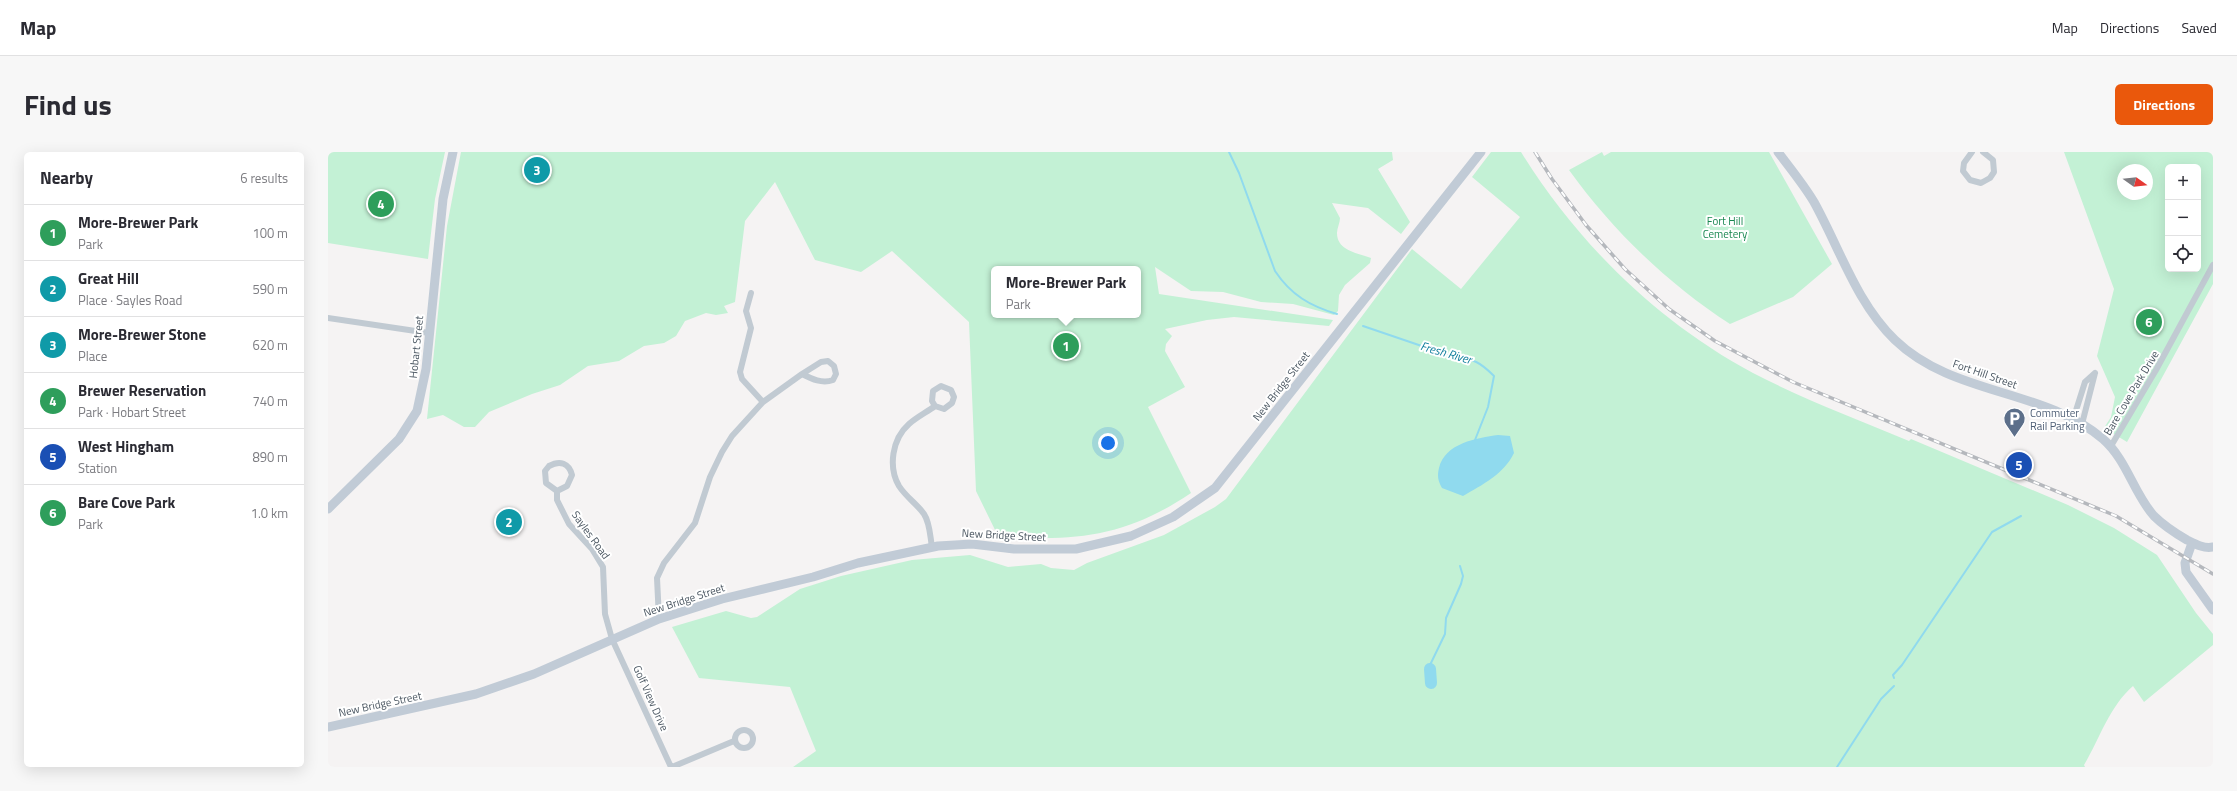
<!DOCTYPE html>
<html lang="en">
<head>
<meta charset="utf-8">
<style>
  :root { --surface:#fff; --page:#f7f7f7; --text:#2b2b33; --muted:#7c7c81; --line:#e1e1e2; --accent:#ea580c }
  body { margin:0; font-family:"Titillium Web",sans-serif; background:var(--page); color:var(--text) }
  .controls { position:absolute; right:12px; top:12px; display:grid; overflow:hidden; border-radius:6px; box-shadow:0 4px 16px #0002 }
  .controls button { width:36px; height:36px; display:grid; place-items:center; padding:0; border:0; border-bottom:1px solid var(--line); background:var(--surface); color:var(--text); font:20px sans-serif }
  .compass { position:absolute; left:1789px; top:12px; width:36px; height:36px; border-radius:50%; background:var(--surface); box-shadow:0 4px 16px #0002; rotate:105deg }
  .you { position:absolute; left:780px; top:291px; width:14px; height:14px; margin:-10px; border:3px solid #fff; border-radius:50%; background:#1a73e8; box-shadow:0 0 0 6px #1a73e833 }
  .badge { display:grid; place-items:center; width:26px; height:26px; border-radius:50%; background:var(--accent); color:#fff; font-size:13px; font-weight:700 }
  .pin { position:absolute; translate:-50% -50%; border:2px solid #fff; box-shadow:0 1px 4px #0006 }
  .popup { position:absolute; left:663px; top:114px; width:150px; height:52px; box-sizing:border-box; display:grid; place-content:center; border-radius:6px; background:var(--surface); filter:drop-shadow(0 1px 3px #0005); font-size:13px; white-space:nowrap; color:var(--muted) }
  .popup b { font-size:15px; color:var(--text) }
  .popup::after { content:''; position:absolute; left:50%; top:100%; margin-left:-8px; border:8px solid transparent; border-top-color:var(--surface) }
  .list { margin:0; padding:0; list-style:none }
  h2 { display:flex; justify-content:space-between; align-items:center; height:52px; margin:0; padding:0 16px; font-size:17px }
  h2 small { font-size:13px; font-weight:400; color:var(--muted) }
  .list li { display:grid; grid-template-columns:26px 1fr auto; gap:12px; align-items:center; box-sizing:border-box; height:56px; padding:0 16px; border-top:1px solid var(--line) }
  .list b { display:block; font-size:15px; white-space:nowrap }
  .list p { margin:0; font-size:13px; white-space:nowrap; color:var(--muted) }
  .list em { font-size:13px; font-style:normal; color:var(--muted) }
  .icon { flex:none; width:22px; height:22px; fill:none; stroke:currentColor; stroke-width:2; stroke-linecap:round; stroke-linejoin:round }
  .map { position:relative; flex:none; width:1885px; height:615px; overflow:hidden; border-radius:6px }
  header { display:flex; align-items:center; gap:24px; box-sizing:border-box; height:56px; padding:0 20px; background:var(--surface); border-bottom:1px solid var(--line) }
  header strong { font-size:19px }
  nav { display:flex; gap:22px; margin-inline-start:auto; font-size:14px }
  .intro { display:flex; align-items:center; justify-content:space-between; box-sizing:border-box; height:96px; padding:0 24px }
  h1 { margin:0; font-size:28px }
  .button { padding:10px 18px; border-radius:6px; background:var(--accent); color:#fff; font-size:14px; font-weight:700 }
  main { display:flex; gap:24px; padding:0 24px }
  aside { flex:1; background:var(--surface); border-radius:6px; box-shadow:0 4px 16px #0002 }
  .map>svg:first-child { display:block }
  .green { fill:#c3f1d5; fill-rule:evenodd }
  .water { fill:#90daee }
  .lines { fill:none; stroke-linecap:round; stroke-linejoin:round }
  .stream { stroke:#90daee; stroke-width:2 }
  .river { stroke:#90daee; stroke-width:12 }
  .street { stroke:#c1cad2; stroke-width:6 }
  .secondary { stroke:#c1cbd6; stroke-width:9 }
  .rail-casing { stroke:#b5b8bd; stroke-width:3.5 }
  .rail { stroke:#fff; stroke-width:2; stroke-dasharray:6; stroke-linecap:butt }
  .labels { text-anchor:middle; stroke-width:4; stroke-linejoin:round; paint-order:stroke }
  .park-label { font-size:11px; fill:#17864f; stroke:#fff }
  .street-label { font-size:11px; fill:#4a5661; stroke:#fff }
  .service-label { font-size:11px; fill:#4e5e75; stroke:#fff; text-anchor:start }
  .water-label { font-size:12px; font-style:italic; fill:#0c7c9b; stroke:#fff }
</style>
</head>
<body>
<header>
<strong>Map</strong>
<nav><a>Map</a><a>Directions</a><a>Saved</a></nav>
</header>
<div class="intro"><h1>Find us</h1><a class="button">Directions</a></div>
<main>
<aside>
<h2>Nearby<small>6 results</small></h2>
<ul class="list">
<li><span class="badge" style="background:#2e9e5b">1</span><div><b>More-Brewer Park</b><p>Park</p></div><em>100 m</em></li>
<li><span class="badge" style="background:#0f9aa8">2</span><div><b>Great Hill</b><p>Place · Sayles Road</p></div><em>590 m</em></li>
<li><span class="badge" style="background:#0f9aa8">3</span><div><b>More-Brewer Stone</b><p>Place</p></div><em>620 m</em></li>
<li><span class="badge" style="background:#2e9e5b">4</span><div><b>Brewer Reservation</b><p>Park · Hobart Street</p></div><em>740 m</em></li>
<li><span class="badge" style="background:#1a4fb4">5</span><div><b>West Hingham</b><p>Station</p></div><em>890 m</em></li>
<li><span class="badge" style="background:#2e9e5b">6</span><div><b>Bare Cove Park</b><p>Park</p></div><em>1.0 km</em></li>
</ul>
</aside>
<div class="map">
<svg width="1885" height="615" viewBox="0 0 1885 615">
  <rect width="100%" height="100%" fill="#f5f3f3"/>
  <!-- green -->
  <path class="green" d="M0 0H117L107 47 100 107 0 91Z
    M133 0H1064L1065 8 1050 17 1082 70 1073 82 1040 56 1004 51 1012 66C1012 71 1009 76 1009 81 1009 99 1030 101 1043 106L1042 111 1017 133 1011 143 1010 159 1006 163 965 152 933 150 895 140 863 139 827 115 831 142 1005 168 1001 174 906 165 879 168 837 177 844 184 838 192 837 199 857 235 820 255 863 341C798 385 746 390 670 384L648 339 641 170 564 99 533 120 487 108 447 30 417 69 407 150 396 154 400 161 388 163 378 161 357 169 348 184 336 191 316 194 291 209 260 214 232 233 204 242 161 260 147 275H136L115 263 99 267 119 74ZM666 117H810V163H666Z
    M1163 0H1193C1250 92 1330 170 1425 221 1475 247 1529 267 1581 289L1583 287 1740 353 1786 376 1829 403 1868 461 1885 482V493L1816 550 1805 534C1781 555 1772 586 1756 613L1757 615H465L488 599 462 535 371 526 344 475 398 459 423 466 429 465 472 437 513 424 584 408 642 403 680 415 713 412 723 416 746 418 759 411 836 383 887 355 898 347 1084 97 1133 137 1192 65 1144 25Z
    M1274 0 1276 4 1283 0H1441L1504 112 1465 145 1402 172C1339 131 1285 79 1241 18Z
    M1736 0H1885V132L1799 290 1776 276 1783 265 1787 245 1769 204 1786 137ZM1840 15H1870V117H1840ZM1795 18H1819V42H1795Z"/>
  <!-- water -->
  <path class="water" d="M1170 283 1182 284 1186 301C1176 322 1154 333 1135 344L1114 336C1110 329 1109 324 1111 316 1117 291 1149 286 1170 283Z"/>
  <g class="lines">
    <!-- stream -->
    <path class="stream" d="M901 0 911 21 947 119C963 143 982 154 1009 162
      M1035 174 1126 205C1146 207 1152 210 1166 224L1160 255 1147 288
      M1102 513 1117 482 1118 466 1133 432 1135 424 1132 414
      M1566 526 1565 523 1574 513 1664 380 1693 364
      M1509 615 1553 547 1566 534"/>
    <!-- river -->
    <path class="river" d="M1102 517 1103 531"/>
    <!-- street -->
    <path class="street" d="M1644 0 1636 11 1635 19 1642 28 1653 31 1662 26 1666 20 1665 8 1655 0
      M423 141 418 159 423 176 412 220 414 227 435 250
      M0 166 101 181
      M1745 268 1757 230 1767 221
      M1754 272 1767 221
      M1783 294 1828 218 1885 113
      M229 339 239 334 244 323C241 311 232 308 221 314L217 319 218 331 229 339V348L241 372 264 397 275 415 277 462 284 487 343 615
      M604 395C602 384 602 371 596 362 589 352 578 345 571 334 560 315 564 287 581 272 589 265 599 260 607 254L616 257 624 251 626 245 623 238 613 234 605 239 604 249 607 254
      M331 467 329 426 336 411 367 371 382 325 394 300 404 284 435 250 474 222C484 227 494 232 505 228L508 222 506 214 500 209 493 210 474 222
      M407 587a9 9 0 1 1 18 0a9 9 0 1 1-18 0Z
      M344 615 406 589"/>
    <!-- secondary -->
    <path class="secondary" d="M1450 0C1462 16 1476 33 1486 50 1512 97 1528 150 1567 188 1625 244 1715 236 1775 287 1799 308 1806 342 1826 364 1836 374 1847 381 1859 388 1867 392 1876 397 1885 395
      M0 357 71 287 89 259 98 217 115 47 125 0
      M1864 391 1857 411 1858 420 1885 458
      M0 575 148 542 206 522 331 467 394 447 485 425 530 411 610 394 644 392 686 397H748L803 384 845 365 887 336 1153 0"/>
    <defs>
      <path id="rail" d="M1207 0 1224 27 1258 73 1297 117 1341 157 1387 189 1465 230 1788 364 1885 422"/>
    </defs>
    <!-- rail casing -->
    <use href="#rail" class="rail-casing"/>
    <!-- rail -->
    <use href="#rail" class="rail"/>
  </g>
  <!-- icons -->
  <defs>
    <symbol id="parking-pin" viewBox="-11 -11 22 30"><path d="M0 17L-7.5 6A9.5 9.5 0 1 1 7.5 6Z" fill="#5c6f8a" stroke="#fff"/><path d="M-3.5-5.5H1a3.5 3.5 0 0 1 0 7H-1V5.5H-3.5ZM-1-3.4V-.6H.8a1.4 1.4 0 0 0 0-2.8Z" fill="#fff"/></symbol>
  </defs>
  <g fill-rule="evenodd">
    <use href="#parking-pin" x="1674" y="254" width="25" height="34"/>
  </g>
  <g class="labels">
    <!-- park labels -->
    <g class="park-label">
      <text x="1397" y="73">Fort Hill<tspan x="1397" dy="13">Cemetery</tspan></text>
    </g>
    <!-- street labels -->
    <g class="street-label">
      <text transform="translate(88 195) rotate(-84)" y="4">Hobart Street</text>
      <text transform="translate(1657 222) rotate(19)" y="4">Fort Hill Street</text>
      <text transform="translate(953 234) rotate(-52)" y="4">New Bridge Street</text>
      <text transform="translate(1803 241) rotate(-59)" y="4">Bare Cove Park Drive</text>
      <text transform="translate(263 383) rotate(54)" y="4">Sayles Road</text>
      <text transform="translate(676 383) rotate(3)" y="4">New Bridge Street</text>
      <text transform="translate(356 448) rotate(-18)" y="4">New Bridge Street</text>
      <text transform="translate(323 546) rotate(66)" y="4">Golf View Drive</text>
      <text transform="translate(52 552) rotate(-12)" y="4">New Bridge Street</text>
    </g>
    <!-- service labels -->
    <g class="service-label">
      <text x="1702" y="265">Commuter<tspan x="1702" dy="13">Rail Parking</tspan></text>
    </g>
    <!-- water labels -->
    <g class="water-label">
      <text transform="translate(1118 201) rotate(16)" y="4">Fresh River</text>
    </g>
  </g>
</svg>
<div class="controls">
<button>+</button>
<button>−</button>
<button><svg class="icon" aria-label="locate" viewBox="0 0 24 24"><circle cx="12" cy="12" r="6"/><path d="M12 2v4M12 18v4M2 12h4M18 12h4"/></svg></button>
</div>
<svg class="compass" viewBox="-18 -18 36 36"><path d="M0-13l5 13h-10z" fill="#e53935"/><path d="M0 13l5-13h-10z" fill="#7c7c81"/></svg>
<div class="you"></div>
<div class="pin badge" style="left:738px;top:194px;background:#2e9e5b">1</div>
<div class="popup"><b>More-Brewer Park</b>Park</div>
<div class="pin badge" style="left:181px;top:370px;background:#0f9aa8">2</div>
<div class="pin badge" style="left:209px;top:18px;background:#0f9aa8">3</div>
<div class="pin badge" style="left:53px;top:52px;background:#2e9e5b">4</div>
<div class="pin badge" style="left:1691px;top:313px;background:#1a4fb4">5</div>
<div class="pin badge" style="left:1821px;top:170px;background:#2e9e5b">6</div>
</div>
</main>
</body>
</html>
